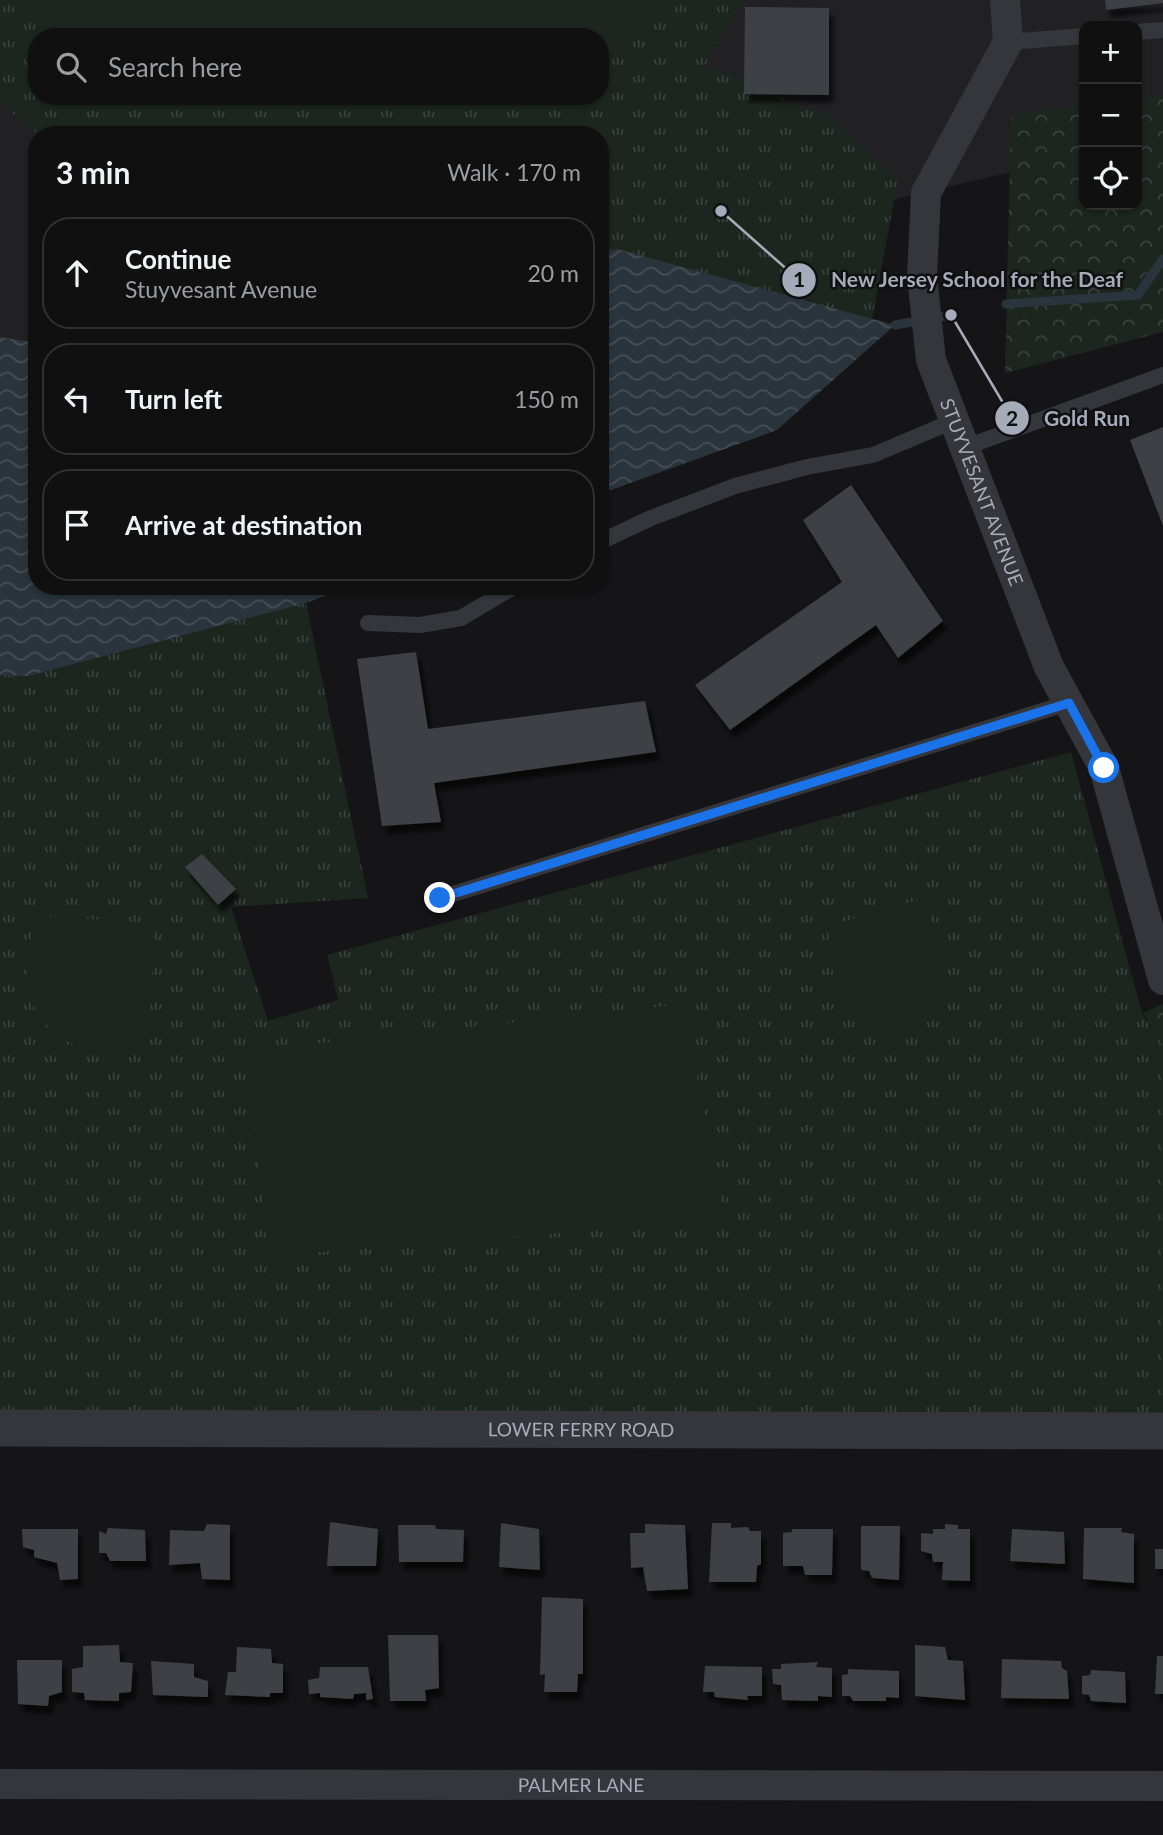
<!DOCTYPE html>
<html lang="en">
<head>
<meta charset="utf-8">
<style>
  :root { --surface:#101011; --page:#1e1e1f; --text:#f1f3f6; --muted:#9c9d9f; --line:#303031 }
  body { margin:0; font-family:Lato,sans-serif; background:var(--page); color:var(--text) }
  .controls { position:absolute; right:21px; top:21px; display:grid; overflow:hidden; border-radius:14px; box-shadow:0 2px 5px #0004 }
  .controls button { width:63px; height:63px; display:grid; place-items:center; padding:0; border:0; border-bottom:2px solid var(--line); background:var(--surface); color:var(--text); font:35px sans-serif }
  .stop { position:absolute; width:21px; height:21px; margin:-16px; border:5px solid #1a73e8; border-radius:50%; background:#fff }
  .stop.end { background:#1a73e8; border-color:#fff; box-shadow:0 2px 7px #0008 }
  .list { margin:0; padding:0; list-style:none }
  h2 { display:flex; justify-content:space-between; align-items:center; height:91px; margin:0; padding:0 28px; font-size:30px }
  h2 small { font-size:23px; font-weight:400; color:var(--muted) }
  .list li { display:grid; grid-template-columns:46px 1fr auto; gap:21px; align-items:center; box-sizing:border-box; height:112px; margin:0 14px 14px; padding:0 14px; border:2px solid var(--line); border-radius:28px }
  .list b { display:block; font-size:26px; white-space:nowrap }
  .list p { margin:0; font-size:23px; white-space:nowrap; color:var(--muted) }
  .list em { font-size:23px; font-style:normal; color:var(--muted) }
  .icon { flex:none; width:38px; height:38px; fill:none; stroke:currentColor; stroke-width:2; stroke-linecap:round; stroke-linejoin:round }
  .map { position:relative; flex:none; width:1163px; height:1835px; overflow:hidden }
  .search { position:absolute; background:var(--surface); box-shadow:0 2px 5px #0004; left:28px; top:28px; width:581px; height:77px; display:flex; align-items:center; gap:18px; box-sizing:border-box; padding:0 24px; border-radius:28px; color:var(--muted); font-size:26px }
  .panel { position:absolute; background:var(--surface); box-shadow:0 2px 5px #0004; left:28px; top:126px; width:581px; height:469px; border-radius:28px }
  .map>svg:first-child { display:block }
  .built { fill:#212124; fill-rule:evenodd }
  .grass { fill:url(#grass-tufts); fill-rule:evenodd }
  .forest { fill:url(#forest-crowns) }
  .pitch { fill:#1c251e }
  .water { fill:url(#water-waves) }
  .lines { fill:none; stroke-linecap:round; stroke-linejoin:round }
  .stream { stroke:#2a343c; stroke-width:9 }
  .building { fill:#3e4044; filter:url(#shadow) }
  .service { stroke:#35363c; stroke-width:16 }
  .minor { stroke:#35363c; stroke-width:30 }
  .tertiary { stroke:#35363c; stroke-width:37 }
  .route { stroke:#1a73e8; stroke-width:9 }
  .labels { text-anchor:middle; stroke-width:5; stroke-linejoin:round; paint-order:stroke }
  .street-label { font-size:19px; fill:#a5abb8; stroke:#101012 }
  .leader { fill:none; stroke:#a5abb8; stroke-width:2.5 }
  .callout-dot { fill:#a5abb8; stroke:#101012; stroke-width:2.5 }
  .mark-label { font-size:21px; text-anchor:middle; font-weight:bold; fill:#111 }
  .callout-label { font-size:21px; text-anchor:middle; font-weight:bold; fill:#a5abb8; stroke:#101012; stroke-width:5; stroke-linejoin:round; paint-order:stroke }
</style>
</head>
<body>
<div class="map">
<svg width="1163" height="1835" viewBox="0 0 1163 1835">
  <defs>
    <pattern id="grass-tufts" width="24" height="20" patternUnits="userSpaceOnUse" patternTransform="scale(1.75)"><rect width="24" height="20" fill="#1c251e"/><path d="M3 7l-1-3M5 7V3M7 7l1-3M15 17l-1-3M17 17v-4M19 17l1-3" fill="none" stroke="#3a423d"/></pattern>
    <pattern id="forest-crowns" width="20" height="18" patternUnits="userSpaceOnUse" patternTransform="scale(1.75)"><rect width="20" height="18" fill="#1c251e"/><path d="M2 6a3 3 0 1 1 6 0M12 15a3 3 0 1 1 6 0" fill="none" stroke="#3a423d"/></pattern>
    <pattern id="water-waves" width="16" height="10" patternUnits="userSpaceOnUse" patternTransform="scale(1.75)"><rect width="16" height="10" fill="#2a343c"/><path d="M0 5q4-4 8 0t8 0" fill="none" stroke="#464f56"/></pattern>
    <filter id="shadow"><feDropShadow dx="4.5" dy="8" stdDeviation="2" flood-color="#0009"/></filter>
  </defs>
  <rect width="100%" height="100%" fill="#151517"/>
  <!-- built -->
  <path class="built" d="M0 0H1163V136L1137 143V26H1084V155L600 268V135H37V399L0 408ZM37 37H600V96H37Z"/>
  <!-- grass -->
  <path class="grass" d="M0 0H743L705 65 830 117 898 179 872 320 600 270V135H38L0 103ZM37 37H600V96H37Z
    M306 603 368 898 231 907 268 1021 338 1000 327 955 1071 752 1142 1013 1163 1046V1426L0 1410V675L28 676Z"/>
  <!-- forest -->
  <path class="forest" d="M1163 95V332L1005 373 1011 114 1084 105V205H1137V98Z
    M1163 1004V1046L1143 1013Z"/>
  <!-- pitch -->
  <path class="pitch" d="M37 0H679C659 23 631 41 600 45V37H65Z
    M925 898 954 995C943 1007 932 1022 917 1027 881 1039 844 1008 834 974 829 959 829 941 828 926Z
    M43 916 154 923 149 1035 121 1051 89 1052 58 1037 38 1016 28 991 26 968 29 941Z
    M683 1004 725 1220 268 1256 248 1051Z"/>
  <!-- water -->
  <path class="water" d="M617 249 895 325 777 430 600 494V253Z
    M0 337 37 343V586H350L306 603 28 676 0 675Z"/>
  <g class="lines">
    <!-- stream -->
    <path class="stream" d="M1006 304 1138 295 1163 259
      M895 325 951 315"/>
  </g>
  <!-- building -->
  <path class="building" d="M1105 0H1163V3L1106 10Z
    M745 7 829 8V95L744 94Z
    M1163 427V526L1130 440Z
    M851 485 943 621 898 658 876 625 730 730 695 685 842 582 803 520Z
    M416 652 428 729 645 701 656 752 434 783 441 822 382 826 357 659Z
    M202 854 236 889 218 905 185 867Z
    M330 1522 378 1529 376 1566H327Z
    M501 1523 539 1529 540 1570 499 1567Z
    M712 1523H731V1528L748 1527 750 1531H761V1564L757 1566 756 1582H709Z
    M207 1524 230 1525V1580L202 1579 200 1563 169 1565 170 1530 204 1531Z
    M645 1524 685 1525 688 1589 647 1591 643 1567 631 1568 630 1533H645Z
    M945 1524 958 1525V1529H970V1581L942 1580 943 1562H933L932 1554 921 1551V1533L933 1534V1529H945Z
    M398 1525H435L436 1529 464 1530 463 1562H399Z
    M861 1526H900L899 1580 872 1578 869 1571 861 1570Z
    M108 1528 145 1530 146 1561H110L106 1553H99V1531L106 1534Z
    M1084 1528H1122L1121 1532 1134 1534V1583L1083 1579Z
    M22 1529H78V1579L60 1580 57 1563 34 1557V1550L23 1547Z
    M792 1529H833L832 1575H805L803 1566H783V1533L792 1532Z
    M1012 1529 1064 1532 1065 1564 1010 1561Z
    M1155 1549H1163V1569H1155Z
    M542 1597 583 1599V1674H578L577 1692H544L545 1674 540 1675Z
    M388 1635H438L439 1688 425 1690 426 1701H390Z
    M119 1645 120 1662 133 1663 131 1692 119 1693V1701L85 1700 84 1693 72 1692V1669L83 1667V1646Z
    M915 1645 945 1647 948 1660 963 1661 965 1700 915 1696Z
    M237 1647 271 1649 272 1663 283 1664V1693H270V1697L225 1695 228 1672H236Z
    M1157 1656H1163V1694H1155Z
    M1002 1659 1061 1661 1062 1668 1067 1671 1069 1699 1001 1698Z
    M17 1660H62V1692L49 1696 48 1706 18 1704Z
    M151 1661 194 1664V1677L208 1681V1697L153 1695Z
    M818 1662 816 1667 832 1668V1697L818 1696V1701L782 1700 781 1685 773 1684 772 1669H781V1664Z
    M705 1666 762 1667V1696H747L748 1700 715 1697 714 1692H703Z
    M320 1667H368L373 1699 366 1700V1693L354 1694 353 1699 320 1697V1693L309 1694 308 1680 319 1678Z
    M848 1669 899 1671V1698L886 1697V1701H853L850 1696H842V1675L848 1674Z
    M1091 1670 1125 1672 1126 1703 1091 1701 1089 1695 1082 1694V1676L1090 1675Z"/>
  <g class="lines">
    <!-- service -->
    <path class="service" d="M1137 32 1163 30
      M1008 42 1084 36
      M966 447 1163 375
      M600 542 651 518 735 486 807 467 873 455 956 420
      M368 623 420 625 461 618 515 586
      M440 898 1068 703"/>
    <!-- minor -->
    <g class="minor">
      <path id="s1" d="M1005 0 1008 42 926 193 922 276 931 360 1049 667 1104 768 1163 980"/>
      <path id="s2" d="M0 1784 1163 1786"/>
    </g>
    <!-- tertiary -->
    <path class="tertiary" id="s3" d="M0 1428 1163 1431"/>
  </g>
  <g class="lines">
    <!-- route -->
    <path class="route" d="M440 898 1069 703 1104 768"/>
  </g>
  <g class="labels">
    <!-- street labels -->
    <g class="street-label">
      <text dy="7" stroke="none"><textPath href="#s1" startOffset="523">STUYVESANT AVENUE</textPath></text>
      <text dy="7" stroke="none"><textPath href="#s3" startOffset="581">LOWER FERRY ROAD</textPath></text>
      <text dy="7" stroke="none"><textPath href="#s2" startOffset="581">PALMER LANE</textPath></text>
    </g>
  </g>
  <!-- callouts -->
  <path class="leader" d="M721 211L799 280M951 315L1012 418"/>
  <g class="callout-dot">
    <circle cx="721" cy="211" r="7"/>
    <circle cx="951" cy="315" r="7"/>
    <circle cx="799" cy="280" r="18"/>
    <circle cx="1012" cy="418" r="18"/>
  </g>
  <g class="mark-label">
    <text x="799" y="287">1</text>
    <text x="1012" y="426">2</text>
  </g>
  <g class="callout-label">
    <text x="977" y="287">New Jersey School for the Deaf</text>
    <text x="1087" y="426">Gold Run</text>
  </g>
</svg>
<div class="controls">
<button>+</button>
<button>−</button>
<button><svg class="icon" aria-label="locate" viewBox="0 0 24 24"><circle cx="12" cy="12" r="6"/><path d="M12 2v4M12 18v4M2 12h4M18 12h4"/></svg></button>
</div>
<div class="stop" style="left:1104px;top:768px"></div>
<div class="stop end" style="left:440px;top:898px"></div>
<div class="search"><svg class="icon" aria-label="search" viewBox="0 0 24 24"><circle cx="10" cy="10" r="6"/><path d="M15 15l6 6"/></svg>Search here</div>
<section class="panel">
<h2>3 min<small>Walk · 170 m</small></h2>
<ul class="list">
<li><svg class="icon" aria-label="ahead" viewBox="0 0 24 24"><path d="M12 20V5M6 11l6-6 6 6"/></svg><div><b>Continue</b><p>Stuyvesant Avenue</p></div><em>20 m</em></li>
<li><svg class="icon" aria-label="left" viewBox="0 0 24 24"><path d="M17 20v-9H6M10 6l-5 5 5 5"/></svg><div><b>Turn left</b></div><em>150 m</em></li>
<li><svg class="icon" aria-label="arrive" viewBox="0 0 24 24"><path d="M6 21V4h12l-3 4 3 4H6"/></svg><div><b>Arrive at destination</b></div></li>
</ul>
</section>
</div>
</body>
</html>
